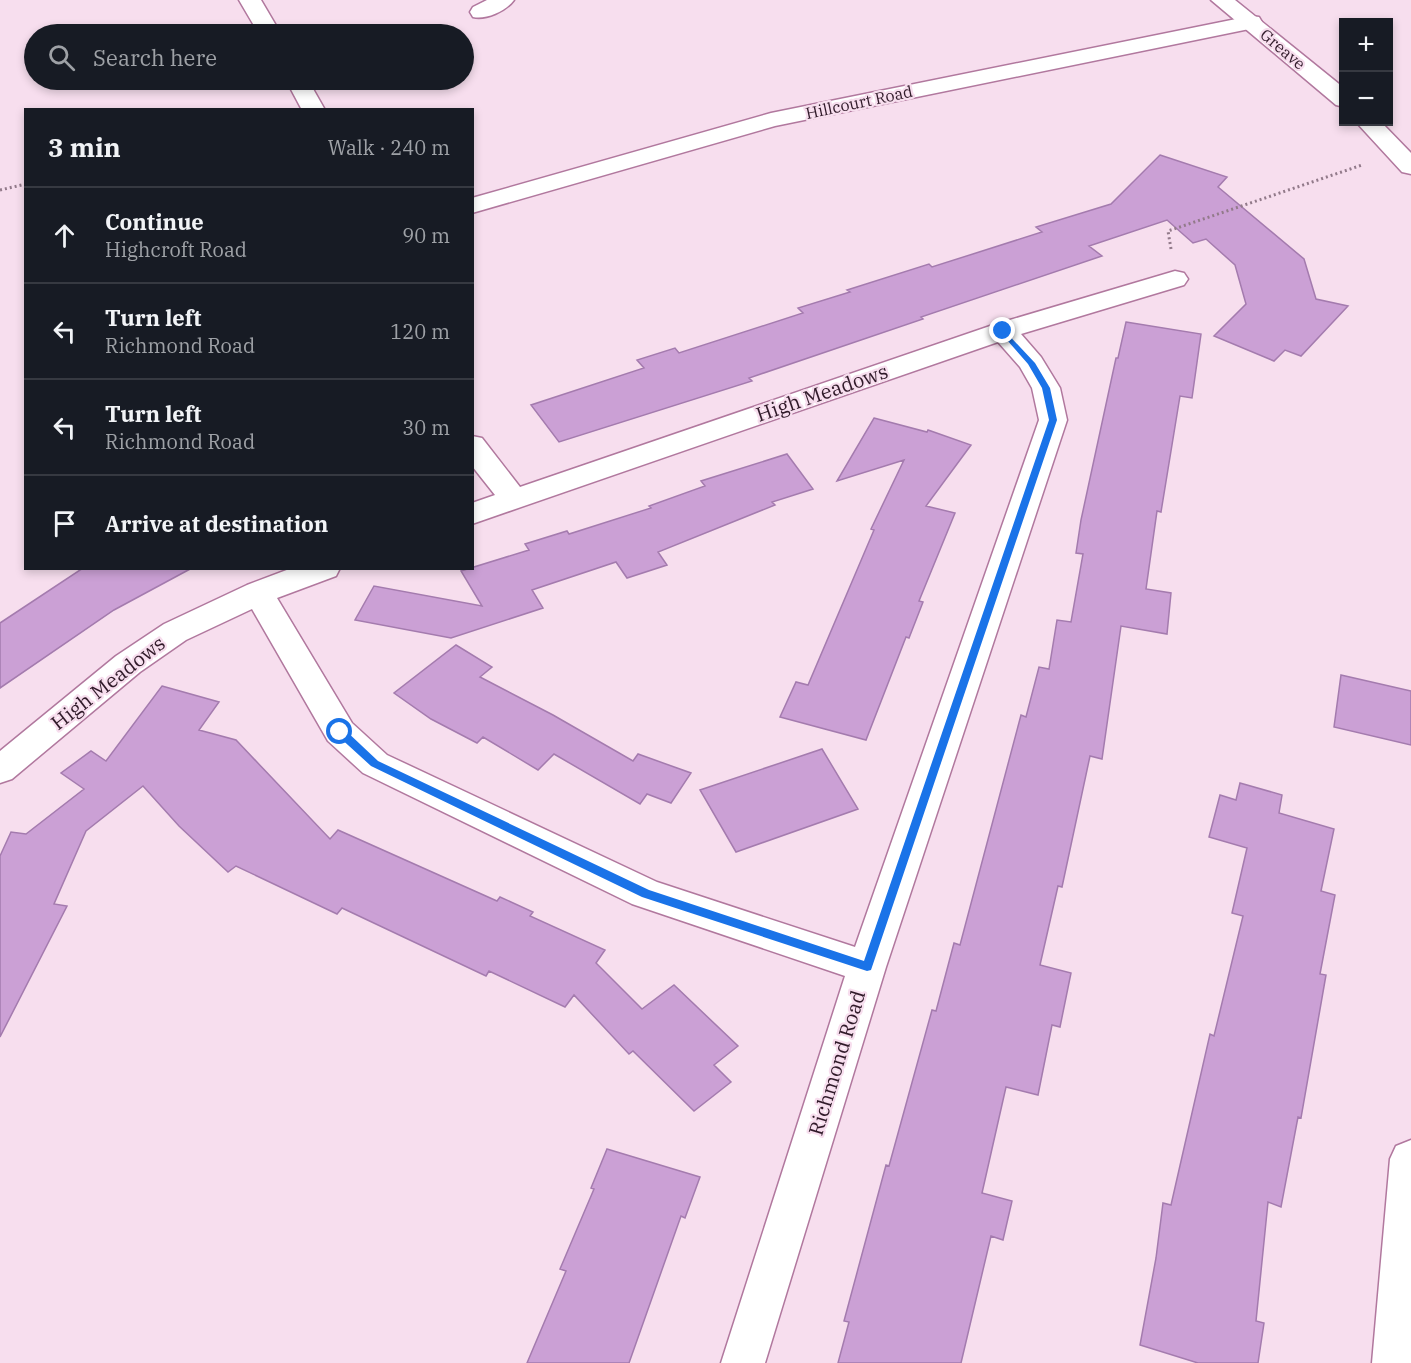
<!DOCTYPE html>
<html lang="en">
<head>
<meta charset="utf-8">
<style>
  :root { --surface:#171b24; --page:#20242c; --text:#f1f3f6; --muted:#9ea1a6; --line:#363941 }
  body { margin:0; font-family:"IBM Plex Serif",serif; background:var(--page); color:var(--text) }
  .controls { position:absolute; right:18px; top:18px; display:grid; overflow:hidden; border-radius:0px; box-shadow:0 3px 9px #0003 }
  .controls button { width:54px; height:54px; display:grid; place-items:center; padding:0; border:0; border-bottom:2px solid var(--line); background:var(--surface); color:var(--text); font:30px sans-serif }
  .stop { position:absolute; width:18px; height:18px; margin:-14px; border:4px solid #1a73e8; border-radius:50%; background:#fff }
  .stop.end { background:#1a73e8; border-color:#fff; box-shadow:0 2px 6px #0008 }
  .list { margin:0; padding:0; list-style:none }
  h2 { display:flex; justify-content:space-between; align-items:center; height:78px; margin:0; padding:0 24px; font-size:26px }
  h2 small { font-size:20px; font-weight:400; color:var(--muted) }
  .list li { display:grid; grid-template-columns:39px 1fr auto; gap:18px; align-items:center; box-sizing:border-box; height:96px; padding:0 24px; border-top:2px solid var(--line) }
  .list b { display:block; font-size:22px; white-space:nowrap }
  .list p { margin:0; font-size:20px; white-space:nowrap; color:var(--muted) }
  .list em { font-size:20px; font-style:normal; color:var(--muted) }
  .icon { flex:none; width:33px; height:33px; fill:none; stroke:currentColor; stroke-width:2; stroke-linecap:round; stroke-linejoin:round }
  .map { position:relative; flex:none; width:1411px; height:1363px; overflow:hidden }
  .search { position:absolute; background:var(--surface); box-shadow:0 3px 9px #0003; left:24px; top:24px; width:450px; height:66px; display:flex; align-items:center; gap:15px; box-sizing:border-box; padding:0 21px; border-radius:33px; color:var(--muted); font-size:22px }
  .panel { position:absolute; background:var(--surface); box-shadow:0 3px 9px #0003; left:24px; top:108px; width:450px; height:462px; border-radius:0px }
  .map>svg:first-child { display:block }
  .building { fill:#cba0d5; stroke:#a47bae; stroke-width:1.5 }
  .lines { fill:none; stroke-linecap:round; stroke-linejoin:round }
  .street-casing { stroke:#b1789e; stroke-width:3 }
  .secondary-casing { stroke:#b1789e; stroke-width:3 }
  .path { stroke:#927a8a; stroke-width:3; stroke-dasharray:2 3; stroke-linecap:butt }
  .street { fill:#fff; fill-rule:evenodd }
  .secondary { fill:#fff; fill-rule:evenodd }
  .route { fill:#1a73e8 }
  .labels { text-anchor:middle; stroke-width:4.5; stroke-linejoin:round; paint-order:stroke }
  .far-street-label { font-size:16px; fill:#301a29; stroke:#f7deee }
  .street-label { font-size:20px; fill:#301a29; stroke:#f7deee }
</style>
</head>
<body>
<div class="map">
<svg width="1411" height="1363" viewBox="0 0 1411 1363">
  <rect width="100%" height="100%" fill="#f7deee"/>
  <!-- building -->
  <path class="building" d="M1160 155 1227 177 1218 187 1304 259 1316 299 1348 306 1301 356 1285 350 1274 361 1214 336 1246 304 1235 265 1206 239 1193 243 1167 220 1089 246 1102 256 921 317 923 319 749 378 752 381 559 442 531 405 644 368 637 360 675 348 679 353 803 313 798 308 850 292 847 290 929 264 932 267 1042 232 1036 227 1111 204Z
    M1126 322 1201 334 1192 398 1180 396 1161 512 1157 511 1146 589 1171 593 1167 634 1121 626 1102 759 1090 756 1062 887 1058 886 1040 965 1071 973 1060 1027 1052 1025 1038 1095 1006 1087 982 1193 1012 1201 1003 1240 991 1236 961 1363H838L849 1322 844 1321 886 1165 889 1166 932 1010 936 1011 954 943 960 945 1021 715 1026 717 1039 667 1049 669 1057 620 1071 622 1083 554 1076 553 1081 520 1116 358H1118Z
    M874 418 927 432 928 430 971 445 926 506 955 513 919 601 923 602 909 638 906 637 866 740 780 717 796 682 808 685 874 530 871 529 904 460 837 481Z
    M787 454 813 489 772 502 775 505 658 552 667 565 627 578 616 562 532 590 543 608 451 638 355 620 374 586 482 606 461 571 529 550 525 544 567 531 569 534 651 508 649 506 705 486 701 481Z
    M83 568H192L114 610 0 688V623Z
    M456 645 492 667 480 677 553 715 633 761 638 754 691 773 671 803 647 794 640 804 554 754 538 770 483 737 477 743 431 719 394 693Z
    M1341 675 1411 691V745L1334 727Z
    M162 686 219 702 199 730 236 740 330 839 338 830 497 901 500 897 533 912 530 916 605 950 596 963 642 1009 674 985 738 1046 714 1065 731 1082 694 1111 633 1051 629 1054 574 995 565 1007 489 971 486 976 342 908 337 914 236 866 228 872 179 826 143 786 86 831 54 904 67 906 0 1037V856L11 832 26 834 84 789 61 773 91 751 106 761Z
    M822 749 858 809 736 852 700 790Z
    M1240 783 1282 795 1279 813 1334 829 1321 891 1335 895 1320 974 1326 975 1301 1118 1298 1117 1281 1207 1268 1202 1256 1321 1264 1323 1258 1363H1198L1140 1345 1156 1258 1163 1203 1171 1205 1210 1034 1214 1036 1243 916 1232 913 1247 848 1209 837 1220 795 1236 800Z
    M607 1149 700 1177 685 1218 681 1216 629 1363H527L566 1271 560 1269 594 1189 591 1188Z"/>
  <g class="lines">
    <defs>
      <path id="street" d="M239 0H261L281 34H259Z
        M487 0H514C506 11 486 20 473 17L470 12 473 7Z
        M1251 16 1259 17 1262 22 1259 27 775 126 472 213V198L771 113Z
        M286 80H308L325 110H302Z
        M1175 271 1184 273 1188 279 1184 285 1021 334 1041 357 1060 388 1067 420 886 967 765 1363H721L845 976 632 904 363 773 328 741 252 609 186 640 140 672 12 779 0 783V751L116 656 164 624 247 585 292 568H340L336 576 277 598 352 723 387 755 657 882 855 947 1039 420 1032 388 1020 367 998 342 472 524V503L495 495 472 466V436L482 438 520 487 993 325Z
        M1411 1140V1363H1372L1390 1159 1396 1146Z"/>
      <path id="secondary" d="M1211 0H1235L1344 88V107L1336 105Z
        M1356 122H1381L1411 153V174L1402 172Z"/>
    </defs>
    <!-- street casing -->
    <use href="#street" class="street-casing"/>
    <!-- secondary casing -->
    <use href="#secondary" class="secondary-casing"/>
    <!-- path -->
    <path class="path" d="M0 190 26 184
      M1171 249 1168 231 1362 165"/>
    <!-- street -->
    <use href="#street" class="street"/>
    <!-- secondary -->
    <use href="#secondary" class="secondary"/>
  </g>
  <!-- route -->
  <path class="route" d="M1003 329 1035 363 1050 388 1057 420 871 970 867 971 642 897 371 766 337 735V729H344L378 761 649 890 864 961 1049 420 1042 388 1028 364 999 331Z"/>
  <g class="labels">
    <!-- far-street labels -->
    <g class="far-street-label">
      <text transform="translate(1283 49) rotate(40)" y="6">Greave</text>
      <text transform="translate(859 102) rotate(-12)" y="6">Hillcourt Road</text>
    </g>
    <!-- street labels -->
    <g class="street-label">
      <text transform="translate(822 393) rotate(-19)" y="7">High Meadows</text>
      <text transform="translate(108 683) rotate(-38)" y="7">High Meadows</text>
      <text transform="translate(837 1063) rotate(-73)" y="7">Richmond Road</text>
    </g>
  </g>
</svg>
<div class="controls">
<button>+</button>
<button>−</button>
</div>
<div class="stop" style="left:340px;top:732px"></div>
<div class="stop end" style="left:1003px;top:331px"></div>
<div class="search"><svg class="icon" aria-label="search" viewBox="0 0 24 24"><circle cx="10" cy="10" r="6"/><path d="M15 15l6 6"/></svg>Search here</div>
<section class="panel">
<h2>3 min<small>Walk · 240 m</small></h2>
<ul class="list">
<li><svg class="icon" aria-label="ahead" viewBox="0 0 24 24"><path d="M12 20V5M6 11l6-6 6 6"/></svg><div><b>Continue</b><p>Highcroft Road</p></div><em>90 m</em></li>
<li><svg class="icon" aria-label="left" viewBox="0 0 24 24"><path d="M17 20v-9H6M10 6l-5 5 5 5"/></svg><div><b>Turn left</b><p>Richmond Road</p></div><em>120 m</em></li>
<li><svg class="icon" aria-label="left" viewBox="0 0 24 24"><path d="M17 20v-9H6M10 6l-5 5 5 5"/></svg><div><b>Turn left</b><p>Richmond Road</p></div><em>30 m</em></li>
<li><svg class="icon" aria-label="arrive" viewBox="0 0 24 24"><path d="M6 21V4h12l-3 4 3 4H6"/></svg><div><b>Arrive at destination</b></div></li>
</ul>
</section>
</div>
</body>
</html>
